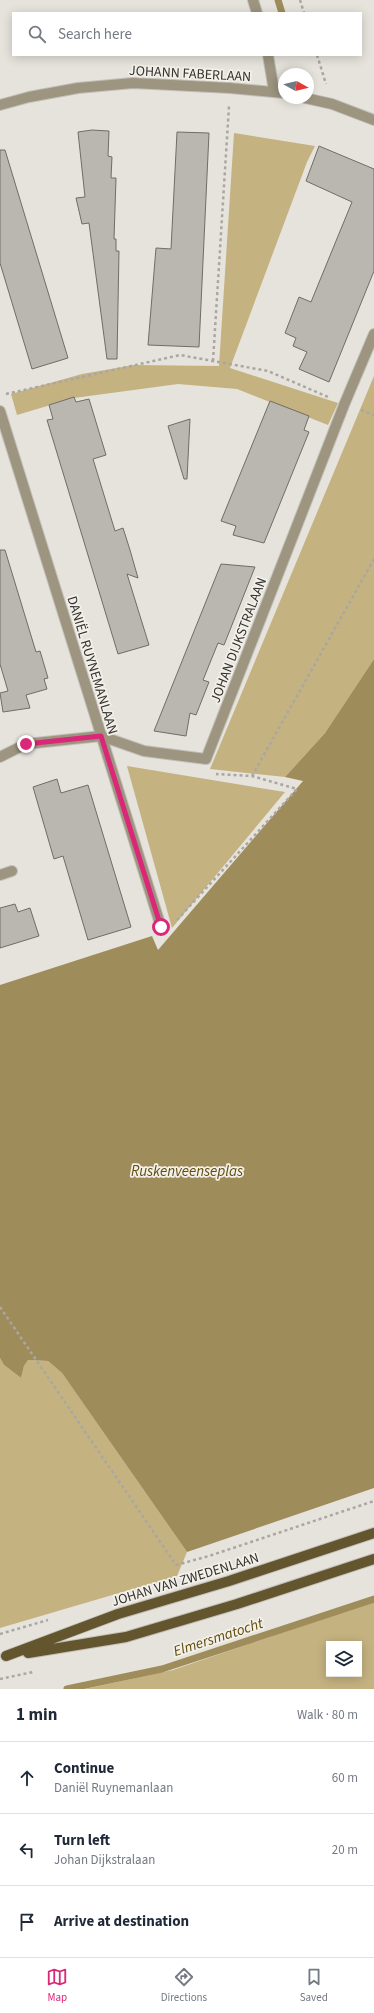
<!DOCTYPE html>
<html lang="en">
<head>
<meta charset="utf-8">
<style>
  :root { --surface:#fff; --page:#f6f6f7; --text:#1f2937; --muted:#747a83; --line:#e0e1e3; --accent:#db2777 }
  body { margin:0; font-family:"Source Sans 3",sans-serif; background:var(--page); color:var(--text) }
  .controls { position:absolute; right:12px; bottom:12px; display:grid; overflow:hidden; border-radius:0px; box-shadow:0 2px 10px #0003 }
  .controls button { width:36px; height:36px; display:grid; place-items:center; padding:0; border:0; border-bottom:1px solid var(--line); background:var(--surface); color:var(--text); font:20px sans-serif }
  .compass { position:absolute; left:278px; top:68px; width:36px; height:36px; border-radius:50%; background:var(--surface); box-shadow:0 2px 10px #0003; rotate:98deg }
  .stop { position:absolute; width:12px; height:12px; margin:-9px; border:3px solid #db2777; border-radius:50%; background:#fff }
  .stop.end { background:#db2777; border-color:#fff; box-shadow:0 1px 4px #0008 }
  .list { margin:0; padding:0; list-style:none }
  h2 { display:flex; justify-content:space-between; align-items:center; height:52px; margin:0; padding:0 16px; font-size:17px }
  h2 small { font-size:13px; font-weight:400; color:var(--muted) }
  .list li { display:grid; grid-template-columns:26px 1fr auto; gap:12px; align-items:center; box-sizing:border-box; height:72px; padding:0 16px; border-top:1px solid var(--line) }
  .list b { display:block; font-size:15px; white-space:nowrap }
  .list p { margin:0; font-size:13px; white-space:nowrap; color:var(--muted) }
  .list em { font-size:13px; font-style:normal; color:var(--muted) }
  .icon { flex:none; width:22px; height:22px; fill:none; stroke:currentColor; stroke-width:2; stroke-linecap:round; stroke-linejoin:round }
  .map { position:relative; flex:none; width:374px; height:1689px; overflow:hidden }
  .search { position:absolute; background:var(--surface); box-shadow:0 2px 10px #0003; left:12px; right:12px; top:12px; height:44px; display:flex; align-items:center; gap:10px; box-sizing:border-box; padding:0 14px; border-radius:0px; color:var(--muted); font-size:15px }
  .sheet { height:268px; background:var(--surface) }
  nav { display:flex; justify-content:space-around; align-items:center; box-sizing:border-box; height:56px; border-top:1px solid var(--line); background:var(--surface); font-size:11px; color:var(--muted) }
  nav a { display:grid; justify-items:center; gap:2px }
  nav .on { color:var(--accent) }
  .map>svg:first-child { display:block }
  .green { fill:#c5b281; fill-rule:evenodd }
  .water { fill:#9f8c5b }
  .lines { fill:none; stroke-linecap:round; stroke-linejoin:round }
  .stream { stroke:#9f8c5b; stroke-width:7 }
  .building { fill:#bab7b0; stroke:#6f6d66 }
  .minor-casing { stroke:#c2c0b9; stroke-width:12 }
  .major-casing { stroke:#c2c0b9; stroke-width:12 }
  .path { stroke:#aaa7a2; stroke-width:2.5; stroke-dasharray:3 3; stroke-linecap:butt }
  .minor { stroke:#9d9580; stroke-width:10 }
  .major { stroke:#63552d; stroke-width:10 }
  .route { stroke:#db2777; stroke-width:5 }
  .labels { text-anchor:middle; stroke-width:3.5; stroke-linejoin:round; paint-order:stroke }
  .street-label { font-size:14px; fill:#33322f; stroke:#f3f0e9 }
  .water-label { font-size:15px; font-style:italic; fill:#604c0d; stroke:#f3f0e9 }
</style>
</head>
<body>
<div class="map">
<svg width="374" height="1689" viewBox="0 0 374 1689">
  <rect width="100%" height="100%" fill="#e6e3dc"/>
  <!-- green -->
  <path class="green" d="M234 133 315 146 307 162 230 368 338 403 328 425 237 389 178 384 74 398 17 415 11 394 82 374 134 365 219 366Z
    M374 376V659L325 733 285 777 210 769Z
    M127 766 285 792 172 928Z
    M0 1358 4 1365 21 1378 24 1366 28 1360 48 1361 62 1373 187 1552 177 1576 0 1628Z
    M374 1601V1689H85L173 1670ZM329 1644H359V1674H329Z"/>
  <!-- water -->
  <path class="water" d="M374 659V1488L187 1552 62 1373 48 1361 28 1360 24 1366 21 1378 4 1365 0 1358V985L152 936 158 950 303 781 285 777 325 733Z"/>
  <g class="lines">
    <!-- stream -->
    <path class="stream" d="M278 0 282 13
      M67 1689 162 1669 374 1599"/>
  </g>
  <!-- building -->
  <path class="building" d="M92 130 109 131 108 156 112 157 111 178H116L114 239H116V251H119L117 359H107L89 223 82 224 76 198 85 197 78 132Z
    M177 132 209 133 199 347 148 345 156 248 171 249Z
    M319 146 374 169V271L329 382 299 369 307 352 293 346 296 338 285 333 299 297 311 302 352 202 306 181Z
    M0 150H5L68 358 32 369 0 263Z
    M74 397 76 402 89 399 106 455 93 459 115 531 123 528 130 550 138 578 127 574 149 645 118 654 47 420 53 419 49 405Z
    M270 401 309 416 304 430 309 432 264 543 233 535 236 526 221 521Z
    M190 419 187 479H184L168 426Z
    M0 550H5L36 652 40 651 48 678 44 679 47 689 26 695 30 708 3 712 0 693 8 691 0 664Z
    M221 564 255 567 224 645 218 643 203 680 209 682 196 715 190 713 186 736 154 731Z
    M57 779 61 793 88 785 131 927 88 940 63 856 54 859 33 787Z
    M15 904 18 912 30 908 39 936 0 948V908Z"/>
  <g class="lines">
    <defs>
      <path id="minor" d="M253 0 257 13
        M268 55 274 91
        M305 98 332 104 374 120
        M0 105 29 97 78 88 133 83 230 88 284 93
        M0 411 161 927
        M0 757 26 744 101 736 144 751 206 759 344 405 374 334
        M0 875 12 871"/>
      <path id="major" d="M28 1653 126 1637 237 1604 374 1559
        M6 1656 118 1614 229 1581 374 1533"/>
    </defs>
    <!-- minor casing -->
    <use href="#minor" class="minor-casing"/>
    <!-- major casing -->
    <use href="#major" class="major-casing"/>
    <!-- path -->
    <path class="path" d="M300 0 304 13
      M317 55 326 84
      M213 361 229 106
      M6 394 180 355 268 371 328 397
      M361 410 374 415
      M252 776 374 559
      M177 920 297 789 252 776 216 774
      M0 1307 176 1565 209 1556 374 1501
      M0 1634 48 1620
      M0 1679 33 1672"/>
    <!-- minor -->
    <use href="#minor" class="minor"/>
    <!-- major -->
    <use href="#major" class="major"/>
  </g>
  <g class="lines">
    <!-- route -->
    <path class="route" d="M26 744 101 736 161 927"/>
  </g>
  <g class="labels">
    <!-- street labels -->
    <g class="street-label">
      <text transform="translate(190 73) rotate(3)" y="5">JOHANN FABERLAAN</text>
      <text transform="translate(238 640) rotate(-69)" y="5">JOHAN DIJKSTRALAAN</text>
      <text transform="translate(93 665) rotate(73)" y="5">DANIËL RUYNEMANLAAN</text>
      <text transform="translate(185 1579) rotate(-17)" y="5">JOHAN VAN ZWEDENLAAN</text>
    </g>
    <!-- water labels -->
    <g class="water-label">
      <text x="187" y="1176">Ruskenveenseplas</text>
      <text transform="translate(218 1637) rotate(-18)" y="5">Elmersmatocht</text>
    </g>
  </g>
</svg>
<div class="controls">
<button><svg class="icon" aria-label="layers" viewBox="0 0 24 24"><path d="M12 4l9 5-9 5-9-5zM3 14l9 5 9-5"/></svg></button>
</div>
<svg class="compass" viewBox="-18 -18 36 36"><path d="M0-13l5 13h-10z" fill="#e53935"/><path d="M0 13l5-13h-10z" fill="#747a83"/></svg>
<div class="stop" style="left:161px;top:927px"></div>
<div class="stop end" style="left:26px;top:744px"></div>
<div class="search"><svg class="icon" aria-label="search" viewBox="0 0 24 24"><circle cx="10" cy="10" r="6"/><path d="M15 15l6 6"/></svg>Search here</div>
</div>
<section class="sheet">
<h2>1 min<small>Walk · 80 m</small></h2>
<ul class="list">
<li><svg class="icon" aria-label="ahead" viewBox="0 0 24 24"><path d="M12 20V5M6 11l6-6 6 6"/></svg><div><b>Continue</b><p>Daniël Ruynemanlaan</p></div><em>60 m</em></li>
<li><svg class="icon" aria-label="left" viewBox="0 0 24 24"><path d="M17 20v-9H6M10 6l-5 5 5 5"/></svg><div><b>Turn left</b><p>Johan Dijkstralaan</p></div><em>20 m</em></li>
<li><svg class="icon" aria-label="arrive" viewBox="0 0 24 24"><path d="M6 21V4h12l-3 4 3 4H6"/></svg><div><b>Arrive at destination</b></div></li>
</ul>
</section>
<nav>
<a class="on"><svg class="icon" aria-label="map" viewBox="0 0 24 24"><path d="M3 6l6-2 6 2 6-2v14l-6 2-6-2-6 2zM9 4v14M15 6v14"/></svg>Map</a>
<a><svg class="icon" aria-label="directions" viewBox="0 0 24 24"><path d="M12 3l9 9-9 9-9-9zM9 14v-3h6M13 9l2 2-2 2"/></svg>Directions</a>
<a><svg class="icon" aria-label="saved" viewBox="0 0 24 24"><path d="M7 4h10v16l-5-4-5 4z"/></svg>Saved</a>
</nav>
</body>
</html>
